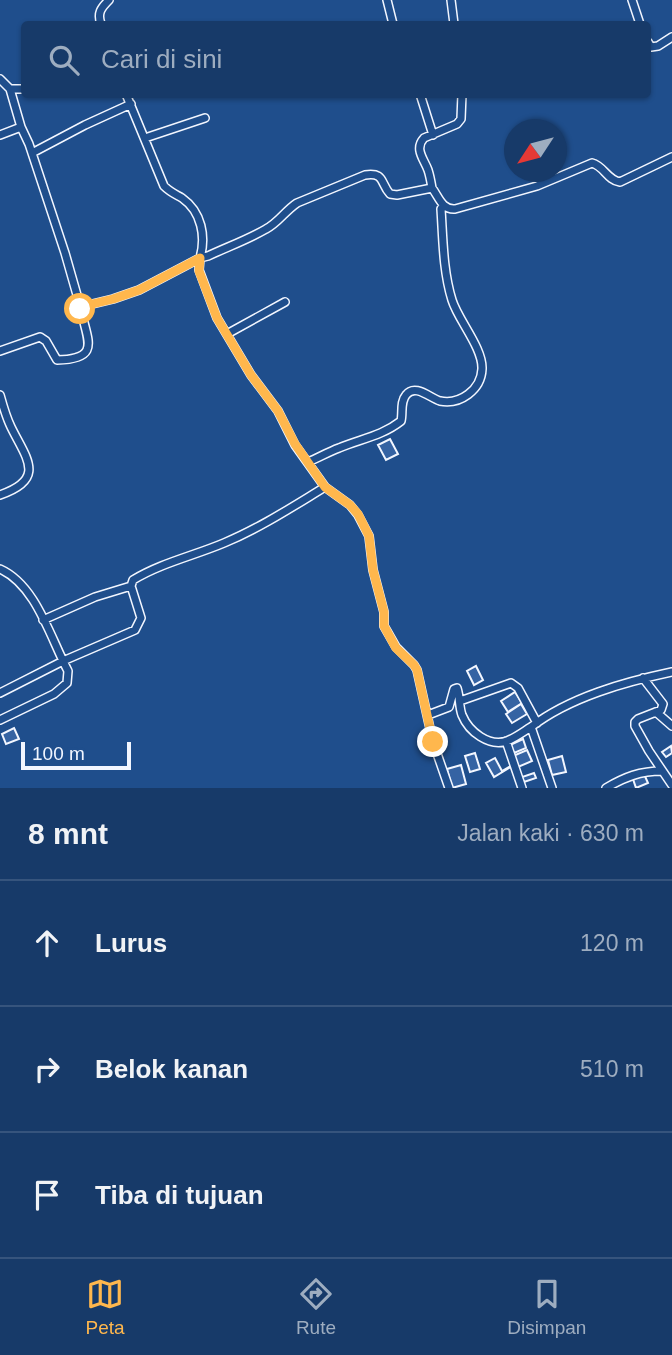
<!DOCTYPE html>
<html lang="id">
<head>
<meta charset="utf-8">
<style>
  :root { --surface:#173a69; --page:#20416f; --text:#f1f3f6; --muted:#9eadc0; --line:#36547d; --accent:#ffb74d }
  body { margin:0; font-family:Helvetica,sans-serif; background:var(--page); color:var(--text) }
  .compass { position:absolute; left:504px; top:119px; width:63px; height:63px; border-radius:50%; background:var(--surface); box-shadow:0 2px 5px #0004; rotate:234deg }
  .scale { position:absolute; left:21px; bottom:18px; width:110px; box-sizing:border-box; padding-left:7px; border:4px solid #f2f6ff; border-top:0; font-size:19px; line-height:24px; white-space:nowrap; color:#f2f6ff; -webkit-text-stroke:5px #1f4e8c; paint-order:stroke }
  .stop { position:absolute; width:21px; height:21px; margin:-16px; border:5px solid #ffb74d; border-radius:50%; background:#fff }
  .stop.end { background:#ffb74d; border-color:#fff; box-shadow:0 2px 7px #0008 }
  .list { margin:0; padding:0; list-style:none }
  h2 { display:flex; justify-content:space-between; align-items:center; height:91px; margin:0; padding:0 28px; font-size:30px }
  h2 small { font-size:23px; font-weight:400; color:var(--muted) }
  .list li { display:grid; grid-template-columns:46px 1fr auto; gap:21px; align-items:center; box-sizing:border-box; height:126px; padding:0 28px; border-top:2px solid var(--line) }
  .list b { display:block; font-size:26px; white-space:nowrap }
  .list em { font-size:23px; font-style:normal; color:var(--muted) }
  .icon { flex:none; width:38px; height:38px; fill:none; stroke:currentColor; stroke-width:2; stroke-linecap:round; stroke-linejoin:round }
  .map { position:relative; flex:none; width:672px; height:788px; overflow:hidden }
  .search { position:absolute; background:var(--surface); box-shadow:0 2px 5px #0004; left:21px; right:21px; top:21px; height:77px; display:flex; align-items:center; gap:18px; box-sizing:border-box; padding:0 24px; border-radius:7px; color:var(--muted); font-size:26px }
  .sheet { height:469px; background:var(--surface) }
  nav { display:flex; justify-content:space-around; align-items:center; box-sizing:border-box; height:98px; border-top:2px solid var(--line); background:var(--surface); font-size:19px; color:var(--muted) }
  nav a { display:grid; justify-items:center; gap:4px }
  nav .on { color:var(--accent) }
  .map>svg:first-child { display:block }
  .building { fill:#3563a3; stroke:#f2f6ff; stroke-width:2 }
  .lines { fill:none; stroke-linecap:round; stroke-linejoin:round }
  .minor-casing { stroke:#f2f6ff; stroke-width:10 }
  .minor { stroke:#1f4e8c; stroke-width:7 }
  .route { stroke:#ffb74d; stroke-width:9 }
</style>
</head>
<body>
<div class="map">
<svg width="672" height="788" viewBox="0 0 672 788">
  <rect width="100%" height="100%" fill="#1f4e8c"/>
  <!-- building -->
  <path class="building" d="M390 439 398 454 386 460 378 445Z
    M476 666 483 680 474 685 467 671Z
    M515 692 522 703 508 712 501 701Z
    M521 704 527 714 512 723 506 714Z
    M14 728 19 739 6 744 2 734Z
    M523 739 526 748 514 753 510 745Z
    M671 746 672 753 666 757 662 752Z
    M527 750 532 761 518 767 513 756Z
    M475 753 480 769 470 772 465 756Z
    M562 756 566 772 552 775 548 760Z
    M495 758 502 771 509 767V768L494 777 486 763Z
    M461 765 466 784 452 788 447 769Z
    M534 773 536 778 524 782 522 777Z
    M644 774 648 783 636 788 633 779Z"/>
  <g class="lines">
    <defs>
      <path id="minor" d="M387 0 393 24
        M451 0 454 24
        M632 0 640 24
        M101 24C97 13 101 8 109 0
        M648 42 651 47 658 46 672 37
        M0 79 10 89H24
        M10 89 21 127 29 144 65 253 81 309
        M126 94 164 186C170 192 175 194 182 198 202 212 206 237 200 258L208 256C227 247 247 240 266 229 278 223 285 211 297 203L365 175C385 172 380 183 390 194L397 195 432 188C431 182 430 176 428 170 424 159 414 149 424 138L457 124 461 119 462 94
        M420 94 433 135
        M0 135 21 127
        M145 138 205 118
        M32 153 85 125 131 104
        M432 188C439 197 442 210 455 209L537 186 592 163C604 166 607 180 620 182L672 157
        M227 334 285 302
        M0 351 40 337 46 341 57 360C103 359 86 339 81 309L84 306 113 299 139 290 200 258 199 270 217 318 251 375 278 411 295 445 325 487 350 505 358 515 369 536 373 570 384 612V626L396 647 414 665 417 670 433 742 449 788
        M0 395C3 406 6 417 11 427 26 458 47 479 0 495
        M308 462C318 458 328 452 339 448 360 439 382 436 401 421 403 413 400 402 406 395 415 383 430 398 440 401 460 405 481 390 482 369 483 348 458 320 452 300 443 271 443 239 441 209L443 205
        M0 569C36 585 50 637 68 671L67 683 54 694 0 720
        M43 620 95 597 131 586
        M643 678 663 704 661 710 638 719 635 722V726L649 751 672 785
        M0 693 63 661 135 630 141 618 131 586 133 580C161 563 193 556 224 543 260 528 292 507 325 487
        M460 701 511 683 518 688 537 723
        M656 712 672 726
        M428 715 449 707 454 689 457 688C460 697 459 707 462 715 469 732 489 747 507 741 515 738 523 732 531 727
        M506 741 522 788
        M552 788 531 727C570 697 625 682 672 672
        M606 788C625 777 640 771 662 771"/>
    </defs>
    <!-- minor casing -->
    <use href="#minor" class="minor-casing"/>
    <!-- minor -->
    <use href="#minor" class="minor"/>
  </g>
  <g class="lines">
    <!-- route -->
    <path class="route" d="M80 309 84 306 113 299 139 290 200 258 199 271 217 318 251 375 278 411 295 444 325 487 350 505 358 514 369 536 373 570 384 612V626L396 648 414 665 417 670 433 742"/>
  </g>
</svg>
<svg class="compass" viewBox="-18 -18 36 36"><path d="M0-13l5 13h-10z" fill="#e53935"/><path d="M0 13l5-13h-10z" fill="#9eadc0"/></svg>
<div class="scale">100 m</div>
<div class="stop" style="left:80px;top:309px"></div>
<div class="stop end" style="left:433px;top:742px"></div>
<div class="search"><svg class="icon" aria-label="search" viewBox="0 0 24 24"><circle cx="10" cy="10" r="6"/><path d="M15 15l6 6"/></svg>Cari di sini</div>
</div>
<section class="sheet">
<h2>8 mnt<small>Jalan kaki · 630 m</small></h2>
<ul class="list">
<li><svg class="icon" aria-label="ahead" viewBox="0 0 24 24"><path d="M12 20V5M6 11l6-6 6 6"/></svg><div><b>Lurus</b></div><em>120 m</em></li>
<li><svg class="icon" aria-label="right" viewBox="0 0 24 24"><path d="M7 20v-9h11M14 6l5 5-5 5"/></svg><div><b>Belok kanan</b></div><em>510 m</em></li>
<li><svg class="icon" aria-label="arrive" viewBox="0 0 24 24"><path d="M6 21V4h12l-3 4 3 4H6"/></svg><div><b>Tiba di tujuan</b></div></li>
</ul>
</section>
<nav>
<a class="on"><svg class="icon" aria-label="map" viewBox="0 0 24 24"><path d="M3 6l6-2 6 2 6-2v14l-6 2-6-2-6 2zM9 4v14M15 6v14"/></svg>Peta</a>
<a><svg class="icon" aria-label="directions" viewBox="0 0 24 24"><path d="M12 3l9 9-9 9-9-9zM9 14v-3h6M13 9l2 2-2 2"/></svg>Rute</a>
<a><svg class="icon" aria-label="saved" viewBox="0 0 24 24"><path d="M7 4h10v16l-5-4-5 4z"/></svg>Disimpan</a>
</nav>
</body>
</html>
